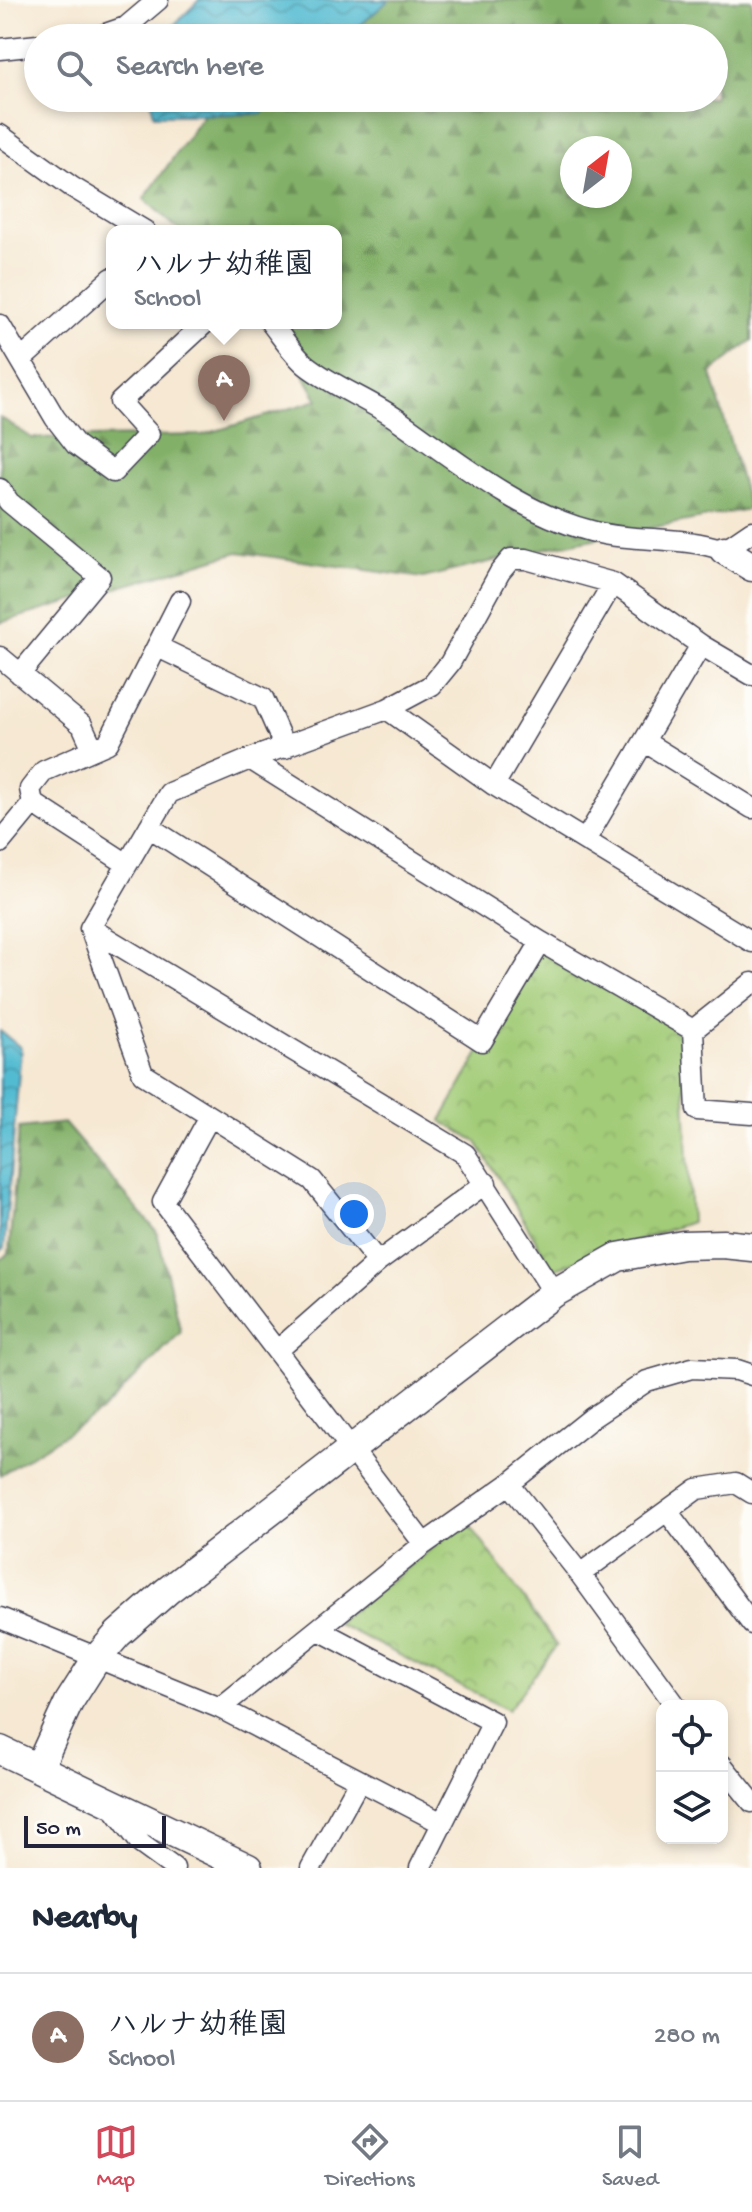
<!DOCTYPE html>
<html lang="en">
<head>
<meta charset="utf-8">
<style>
  :root { --surface:#fff; --page:#f2f2f3; --text:#1f2937; --muted:#747a83; --line:#e0e1e3; --accent:#d1495b }
  body { margin:0; font-family:"Gochi Hand","Klee One",sans-serif; background:var(--page); color:var(--text) }
  .controls { position:absolute; right:24px; bottom:24px; display:grid; overflow:hidden; border-radius:16px; box-shadow:0 4px 12px #0003 }
  .controls button { width:72px; height:72px; display:grid; place-items:center; padding:0; border:0; border-bottom:2px solid var(--line); background:var(--surface); color:var(--text); font:40px sans-serif }
  .compass { position:absolute; left:560px; top:136px; width:72px; height:72px; border-radius:50%; background:var(--surface); box-shadow:0 4px 12px #0003; rotate:31deg }
  .scale { position:absolute; left:24px; bottom:20px; width:142px; box-sizing:border-box; padding-left:8px; border:4px solid #22223b; border-top:0; font-size:22px; line-height:28px; white-space:nowrap; color:#22223b; -webkit-text-stroke:6px #fdfcf7; paint-order:stroke }
  .you { position:absolute; left:354px; top:1214px; width:28px; height:28px; margin:-20px; border:6px solid #fff; border-radius:50%; background:#1a73e8; box-shadow:0 0 0 12px #1a73e833 }
  .badge { display:grid; place-items:center; width:52px; height:52px; border-radius:50%; background:var(--accent); color:#fff; font-size:26px; font-weight:700 }
  .pin { position:absolute; translate:-50% -66px; filter:drop-shadow(0 2px 4px #0008) }
  .pin::after { content:''; position:absolute; top:42px; width:28px; height:24px; background:inherit; clip-path:polygon(0 0,100% 0,50% 100%) }
  .popup { position:absolute; left:106px; top:225px; width:236px; height:104px; box-sizing:border-box; display:grid; place-content:center; border-radius:16px; background:var(--surface); filter:drop-shadow(0 2px 6px #0005); font-size:26px; white-space:nowrap; color:var(--muted) }
  .popup b { font-size:30px; color:var(--text) }
  .popup::after { content:''; position:absolute; left:50%; top:100%; margin-left:-16px; border:16px solid transparent; border-top-color:var(--surface) }
  .list { margin:0; padding:0; list-style:none }
  h2 { display:flex; justify-content:space-between; align-items:center; height:104px; margin:0; padding:0 32px; font-size:34px }
  h2 small { font-size:26px; font-weight:400; color:var(--muted) }
  .list li { display:grid; grid-template-columns:52px 1fr auto; gap:24px; align-items:center; box-sizing:border-box; height:128px; padding:0 32px; border-top:2px solid var(--line) }
  .list b { display:block; font-size:30px; white-space:nowrap }
  .list p { margin:0; font-size:26px; white-space:nowrap; color:var(--muted) }
  .list em { font-size:26px; font-style:normal; color:var(--muted) }
  .icon { flex:none; width:44px; height:44px; fill:none; stroke:currentColor; stroke-width:2; stroke-linecap:round; stroke-linejoin:round }
  .map { position:relative; flex:none; width:752px; height:1868px; overflow:hidden }
  .search { position:absolute; background:var(--surface); box-shadow:0 4px 12px #0003; left:24px; right:24px; top:24px; height:88px; display:flex; align-items:center; gap:20px; box-sizing:border-box; padding:0 28px; border-radius:44px; color:var(--muted); font-size:30px }
  .sheet { height:232px; background:var(--surface) }
  nav { display:flex; justify-content:space-around; align-items:center; box-sizing:border-box; height:112px; border-top:2px solid var(--line); background:var(--surface); font-size:22px; color:var(--muted) }
  nav a { display:grid; justify-items:center; gap:4px }
  nav .on { color:var(--accent) }
  .map>svg:first-child { display:block }
  .forest { fill:url(#forest-firs); stroke:#526952; stroke-width:2; fill-rule:evenodd }
  .park { fill:url(#park-crowns); stroke:#62775a; stroke-width:2 }
  .water { fill:url(#water-waves); stroke:#3a6e86; stroke-width:2 }
  .lines { fill:none; stroke-linecap:round; stroke-linejoin:round }
  .street-casing { stroke:#424052; stroke-width:23 }
  .secondary-casing { stroke:#424052; stroke-width:31 }
  .street { stroke:#fff; stroke-width:20 }
  .secondary { stroke:#fff; stroke-width:28 }
</style>
</head>
<body>
<div class="map">
<svg width="752" height="1868" viewBox="0 0 752 1868">
  <defs>
    <pattern id="forest-firs" width="22" height="20" patternUnits="userSpaceOnUse" patternTransform="scale(2)"><rect width="22" height="20" fill="#82b068"/><path d="M5 1l3.5 6h-7zM16 11l3.5 6h-7z" fill="#6a8f57"/></pattern>
    <pattern id="park-crowns" width="20" height="18" patternUnits="userSpaceOnUse" patternTransform="scale(2)"><rect width="20" height="18" fill="#a3cc78"/><path d="M2 6a3 3 0 1 1 6 0M12 15a3 3 0 1 1 6 0" fill="none" stroke="#8caf69"/></pattern>
    <pattern id="water-waves" width="16" height="10" patternUnits="userSpaceOnUse" patternTransform="scale(2)"><rect width="16" height="10" fill="#53bbd1"/><path d="M0 5q4-4 8 0t8 0" fill="none" stroke="#4498ab"/></pattern>
  </defs>
  <rect width="100%" height="100%" fill="#fdfcf7"/>
  <filter id="ink" filterUnits="userSpaceOnUse"><feTurbulence type="fractalNoise" baseFrequency=".0125" numOctaves="2"/><feDisplacementMap in="SourceGraphic" scale="16" xChannelSelector="R" yChannelSelector="G"/><feConvolveMatrix kernelMatrix="1 2 1 2 8 2 1 2 1" color-interpolation-filters="sRGB"/></filter>
  <filter id="wash" filterUnits="userSpaceOnUse"><feTurbulence type="fractalNoise" baseFrequency=".006" numOctaves="4" result="noise"/><feDisplacementMap in="SourceGraphic" scale="32" xChannelSelector="R" yChannelSelector="G"/><feGaussianBlur stdDeviation="1.8" result="paint"/><feColorMatrix in="noise" values="0 0 0 0 0 0 0 0 0 0 0 0 0 0 0 0 0 1.4 0 .05"/><feComposite in="paint" operator="in"/></filter>
  <g filter="url(#wash)">
    <rect width="100%" height="100%" fill="#f6e8d2"/>
    <!-- forest -->
    <path class="forest" d="M345 0H752V340L711 373 749 509 547 548 423 578 238 552 0 623V417L32 438 202 435 318 400 274 323H336V231H180L144 199 212 103 219 98H714V38H296ZM572 148H620V196H572Z
      M64 1123 157 1232 181 1332 102 1411 0 1475V1261L9 1252 19 1128Z"/>
    <!-- park -->
    <path class="park" d="M539 947 682 1033 691 1222 553 1269 477 1142 441 1121Z
      M467 1521 557 1645 508 1710 336 1623Z"/>
    <!-- water -->
    <path class="water" d="M199 0H389L346 38H161Z
      M150 98H279L261 114 154 115Z
      M0 1031 21 1048 4 1248 0 1251Z"/>
  </g>
  <g filter="url(#ink)">
    <g class="lines">
      <defs>
        <path id="street" d="M94 38 126 27 158 0
          M0 49 38 45
          M0 135 72 187 145 231
          M271 323C282 337 292 353 306 365 335 388 371 400 401 422 459 463 521 513 591 531 635 543 680 535 724 550L752 531
          M0 325 55 418 76 445 113 472 149 434 120 402 205 323
          M22 359 112 278
          M0 489 9 502 100 577 20 674
          M158 647 263 698 285 748
          M0 657 82 725 93 749
          M387 709 494 785 752 942
          M645 742 752 808
          M250 759 541 942 693 1030
          M494 785 613 583
          M149 827 482 1041 541 942
          M586 839 701 645
          M0 843 33 803
          M127 864 33 803 30 789 44 771 108 743 180 601
          M90 928 465 1154 554 1293
          M693 1030 697 1110 752 1114
          M693 1030 752 983
          M210 1116 163 1202 424 1544
          M378 1262 312 1180 143 1074 90 928 169 793 250 759 387 709 432 685 450 663 500 572 511 559H526L613 583 701 645 752 675
          M278 1350 378 1262 486 1183
          M509 1484 580 1574 676 1706
          M667 1511 752 1624
          M580 1574 697 1489 736 1483 752 1493
          M0 1618 220 1708 442 1823
          M319 1630 493 1722 420 1868
          M220 1708 424 1544 509 1484 593 1417 647 1381 692 1368 737 1370 752 1375
          M722 1765 752 1802
          M113 1807 141 1844 174 1868
          M311 1868 359 1781"/>
        <path id="secondary" d="M724 550 752 567
          M0 1750 248 1868
          M39 1767 69 1702 97 1658 118 1634 167 1591 554 1293 618 1257 683 1245 723 1244 752 1247"/>
      </defs>
      <!-- street casing -->
      <use href="#street" class="street-casing"/>
      <!-- secondary casing -->
      <use href="#secondary" class="secondary-casing"/>
      <!-- street -->
      <use href="#street" class="street"/>
      <!-- secondary -->
      <use href="#secondary" class="secondary"/>
    </g>
  </g>
</svg>
<div class="controls">
<button><svg class="icon" aria-label="locate" viewBox="0 0 24 24"><circle cx="12" cy="12" r="6"/><path d="M12 2v4M12 18v4M2 12h4M18 12h4"/></svg></button>
<button><svg class="icon" aria-label="layers" viewBox="0 0 24 24"><path d="M12 4l9 5-9 5-9-5zM3 14l9 5 9-5"/></svg></button>
</div>
<svg class="compass" viewBox="-18 -18 36 36"><path d="M0-13l5 13h-10z" fill="#e53935"/><path d="M0 13l5-13h-10z" fill="#747a83"/></svg>
<div class="scale">50 m</div>
<div class="you"></div>
<div class="pin badge" style="left:224px;top:421px;background:#8d6e63">A</div>
<div class="popup"><b>ハルナ幼稚園</b>School</div>
<div class="search"><svg class="icon" aria-label="search" viewBox="0 0 24 24"><circle cx="10" cy="10" r="6"/><path d="M15 15l6 6"/></svg>Search here</div>
</div>
<section class="sheet">
<h2>Nearby<small></small></h2>
<ul class="list">
<li><span class="badge" style="background:#8d6e63">A</span><div><b>ハルナ幼稚園</b><p>School</p></div><em>280 m</em></li>
</ul>
</section>
<nav>
<a class="on"><svg class="icon" aria-label="map" viewBox="0 0 24 24"><path d="M3 6l6-2 6 2 6-2v14l-6 2-6-2-6 2zM9 4v14M15 6v14"/></svg>Map</a>
<a><svg class="icon" aria-label="directions" viewBox="0 0 24 24"><path d="M12 3l9 9-9 9-9-9zM9 14v-3h6M13 9l2 2-2 2"/></svg>Directions</a>
<a><svg class="icon" aria-label="saved" viewBox="0 0 24 24"><path d="M7 4h10v16l-5-4-5 4z"/></svg>Saved</a>
</nav>
</body>
</html>
